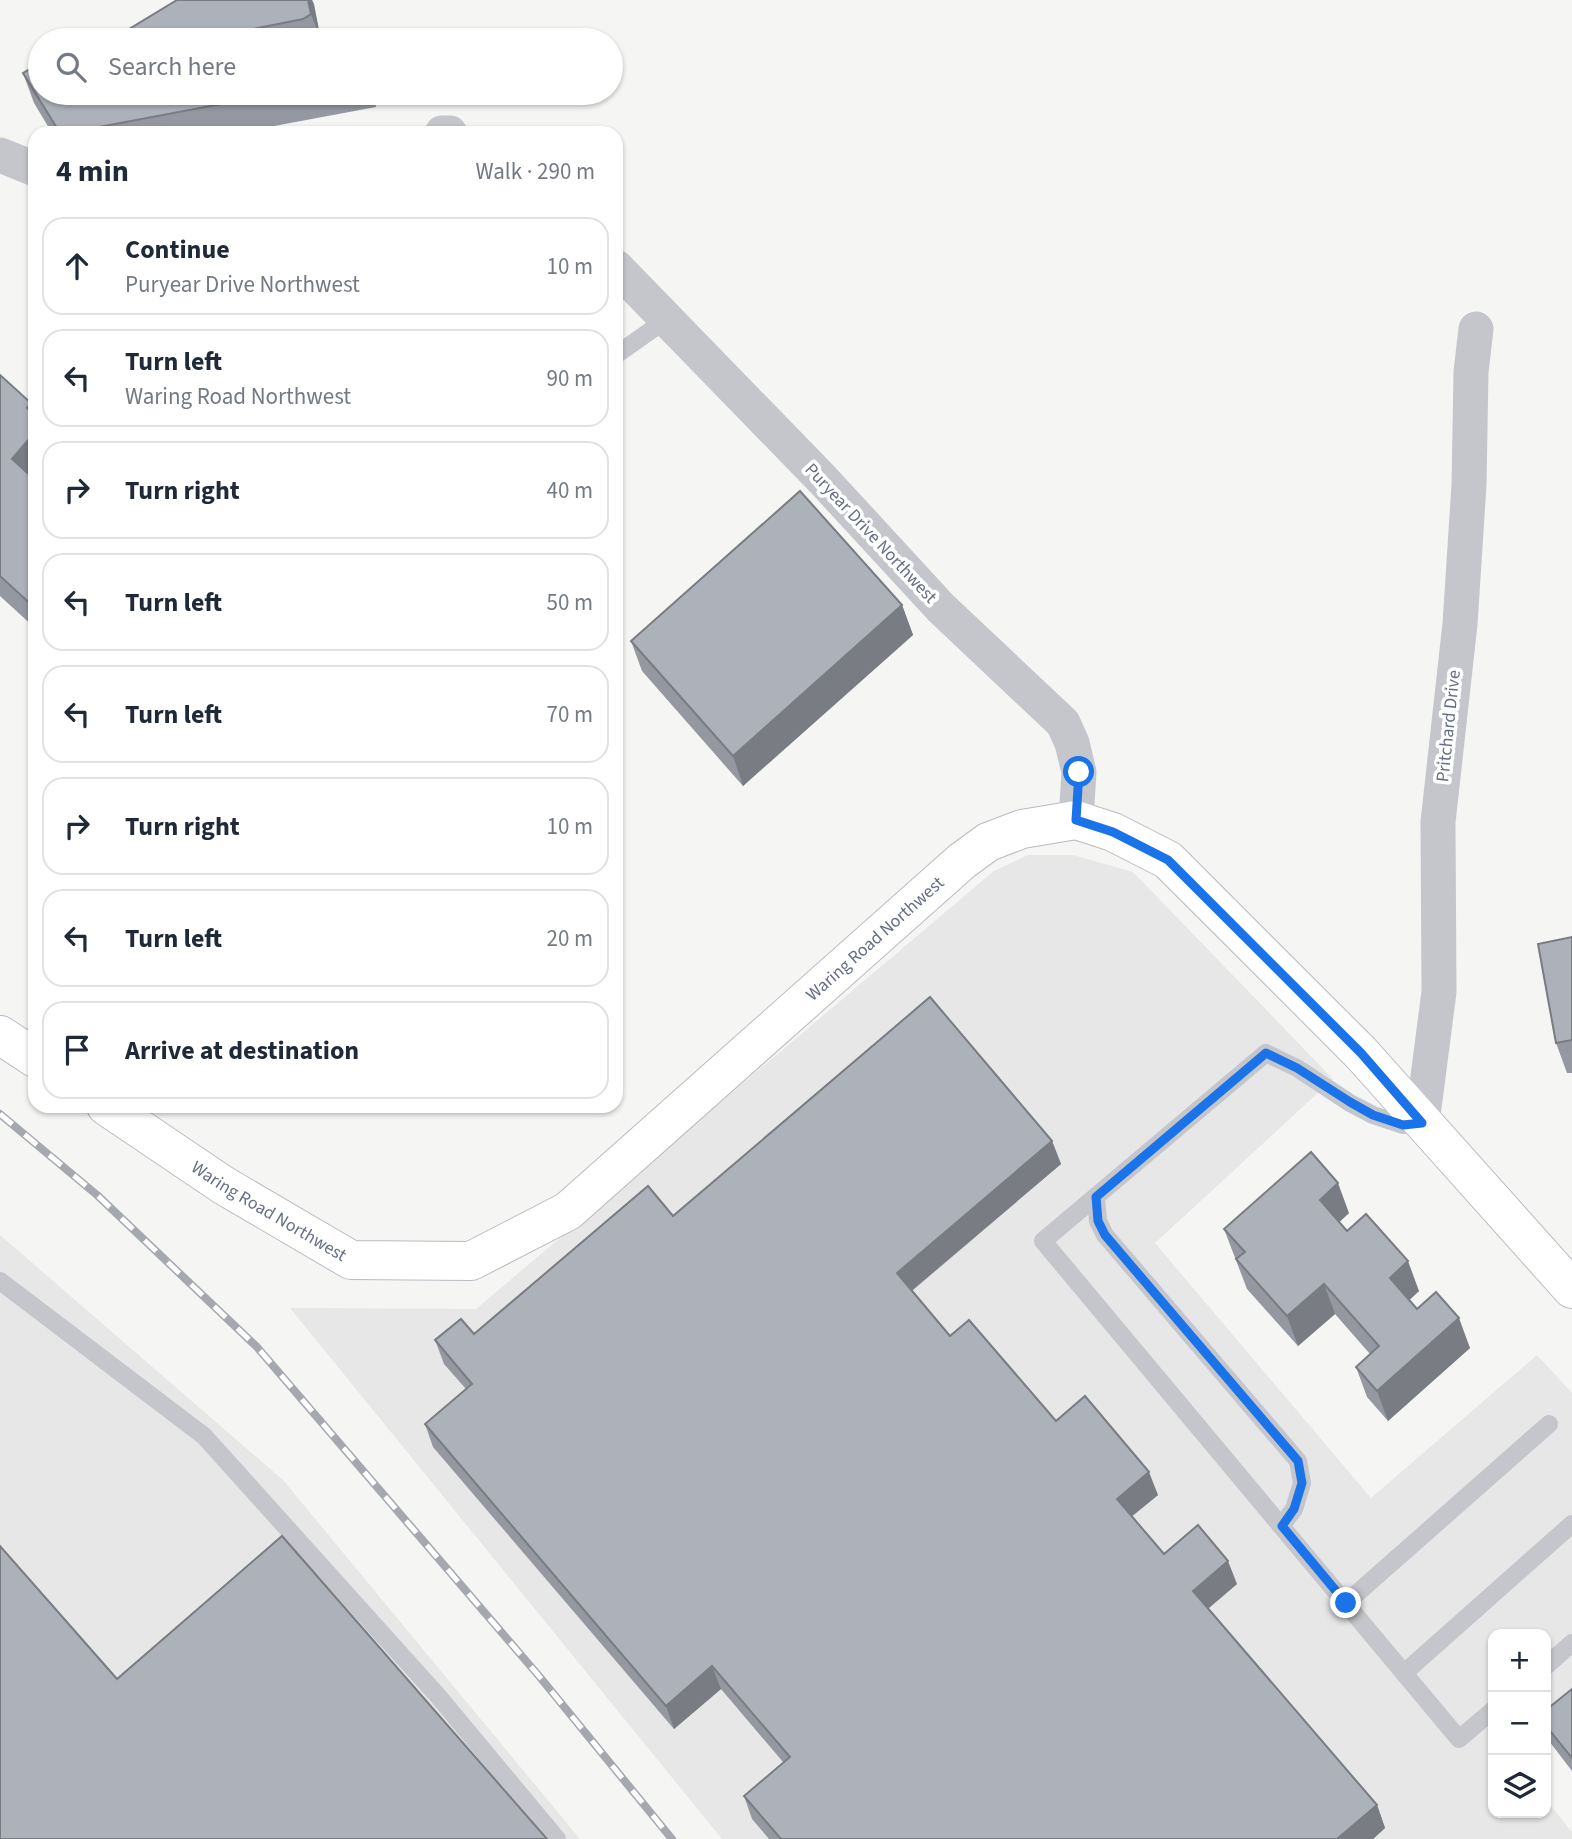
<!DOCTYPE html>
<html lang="en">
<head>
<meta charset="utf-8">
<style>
  :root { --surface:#fff; --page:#f2f2f3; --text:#1f2937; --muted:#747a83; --line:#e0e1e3 }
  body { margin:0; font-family:"Source Sans 3",sans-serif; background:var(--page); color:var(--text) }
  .controls { position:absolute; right:21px; bottom:21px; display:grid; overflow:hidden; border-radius:14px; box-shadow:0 2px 5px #0004 }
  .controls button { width:63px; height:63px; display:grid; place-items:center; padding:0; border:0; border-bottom:2px solid var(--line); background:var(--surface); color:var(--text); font:35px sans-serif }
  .stop { position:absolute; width:21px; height:21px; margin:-16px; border:5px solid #1a73e8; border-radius:50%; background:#fff }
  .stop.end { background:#1a73e8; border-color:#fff; box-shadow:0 2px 7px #0008 }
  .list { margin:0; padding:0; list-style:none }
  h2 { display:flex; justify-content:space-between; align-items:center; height:91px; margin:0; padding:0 28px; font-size:30px }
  h2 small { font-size:23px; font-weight:400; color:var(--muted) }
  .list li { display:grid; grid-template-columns:46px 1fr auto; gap:21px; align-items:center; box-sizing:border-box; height:98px; margin:0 14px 14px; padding:0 14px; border:2px solid var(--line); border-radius:21px }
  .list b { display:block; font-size:26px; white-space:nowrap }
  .list p { margin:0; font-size:23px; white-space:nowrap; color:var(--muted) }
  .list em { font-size:23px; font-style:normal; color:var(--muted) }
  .icon { flex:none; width:38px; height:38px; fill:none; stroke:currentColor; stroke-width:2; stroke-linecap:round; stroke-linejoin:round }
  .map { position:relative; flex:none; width:1572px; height:1839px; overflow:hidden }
  .search { position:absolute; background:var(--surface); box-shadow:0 2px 5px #0004; left:28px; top:28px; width:595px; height:77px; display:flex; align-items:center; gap:18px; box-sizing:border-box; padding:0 24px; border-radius:38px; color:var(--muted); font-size:26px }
  .panel { position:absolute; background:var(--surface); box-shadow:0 2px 5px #0004; left:28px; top:126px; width:595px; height:987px; border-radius:21px }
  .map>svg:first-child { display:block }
  .built { fill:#e6e7e6 }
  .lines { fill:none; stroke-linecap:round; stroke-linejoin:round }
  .secondary-casing { stroke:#b9bbc1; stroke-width:40 }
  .lane { stroke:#c4c6cb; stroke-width:18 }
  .street { stroke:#c4c6cb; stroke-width:35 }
  .secondary { stroke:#fff; stroke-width:38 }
  .rail-casing { stroke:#a5a8af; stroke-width:8 }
  .rail { stroke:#fff; stroke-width:5; stroke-dasharray:16; stroke-linecap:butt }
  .wall { fill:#9598a0 }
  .shaded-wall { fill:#797c82 }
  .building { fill:#adb1ba; stroke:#797c82; stroke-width:2 }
  .route { stroke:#1a73e8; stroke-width:9 }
  .labels { text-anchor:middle; stroke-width:7; stroke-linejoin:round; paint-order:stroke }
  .street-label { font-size:18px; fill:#666f83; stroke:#fff }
</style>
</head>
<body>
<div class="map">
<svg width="1572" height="1839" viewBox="0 0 1572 1839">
  <rect width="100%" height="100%" fill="#f5f6f3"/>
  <!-- built -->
  <path class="built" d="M1028 855H1073L1133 872 1333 1079 1155 1243 1371 1498 1537 1355 1572 1393V1704L1546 1726V1634H1493V1813H1546V1800L1572 1832V1839H722L290 1308 476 1309 994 871Z
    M0 1235 283 1480 580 1839H0Z"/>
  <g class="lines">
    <defs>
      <g id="secondary">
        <path d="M0 1035 35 1058"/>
        <path id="s1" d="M106 1106 223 1185 351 1260 471 1261 568 1211 962 861 988 842 1022 829 1076 820 1113 832 1168 860 1361 1053 1572 1289"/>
      </g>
    </defs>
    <!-- secondary casing -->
    <use href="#secondary" class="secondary-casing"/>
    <!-- lane -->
    <path class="lane" d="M616 355 667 319
      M1421 1123 1403 1125 1373 1115 1350 1103 1297 1068 1266 1053 1043 1241 1459 1739 1493 1710
      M1096 1197 1098 1221 1105 1235 1298 1461 1302 1483 1294 1509 1281 1526
      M0 1281 204 1436 438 1696 557 1839
      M1346 1603 1549 1424
      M1546 1666 1572 1643
      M1404 1673 1572 1524"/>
    <!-- street -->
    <path class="street" d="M442 133H450
      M0 155 35 169
      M616 267 824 481 941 608 1063 723 1072 743 1079 772 1076 820
      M1422 1123 1439 992 1438 822 1460 624 1469 485 1471 372 1476 329"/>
    <!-- secondary -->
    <use href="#secondary" class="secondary"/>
    <defs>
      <path id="rail" d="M0 1114 97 1195 257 1347 539 1676 672 1839"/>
    </defs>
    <!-- rail casing -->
    <use href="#rail" class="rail-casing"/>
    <!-- rail -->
    <use href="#rail" class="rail"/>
  </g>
  <!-- wall -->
  <path class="wall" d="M177 0H312L321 40H111Z
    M23 73 40 93H373L376 107 237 133H52L34 103Z
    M0 375 31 403 35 414V475L32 477 35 480V628L0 596Z
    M902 605 913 635 743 786 642 671 631 641Z
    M1572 937V1073H1567L1556 1043Z
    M1052 1141 1061 1164 912 1291 950 1336 1056 1421 1158 1495 1132 1516 1164 1554 1237 1584 1208 1608 1377 1805 1385 1828 1373 1839H769L752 1819 744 1796 783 1762 721 1689 674 1729 433 1447 425 1424 466 1389 444 1364 435 1340 474 1334 673 1216Z
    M1349 1213 1339 1222 1347 1231 1419 1291 1409 1300 1417 1309 1470 1348 1388 1421 1367 1397 1356 1367 1370 1354 1335 1314 1298 1346 1247 1289 1224 1229Z
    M1572 1689V1771L1546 1737V1710Z"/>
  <!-- shaded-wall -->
  <path class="shaded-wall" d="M308 0H312L314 4 321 40 311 14Z
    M370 93H373L376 107Z
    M31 403 35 414V431L27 408Z
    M35 432V475L22 489 12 459Z
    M902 605 913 635 743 786 733 756Z
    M1052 1141 1061 1164 905 1296 897 1273Z
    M1338 1183 1349 1213 1331 1230 1320 1200Z
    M1408 1261 1419 1291 1401 1308 1390 1278Z
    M1324 1284 1335 1314 1298 1346 1287 1316Z
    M1459 1318 1470 1348 1388 1421 1377 1391Z
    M1149 1472 1158 1495 1125 1522 1117 1499Z
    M1228 1561 1237 1584 1202 1614 1193 1591Z
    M712 1666 721 1689 674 1729 666 1706Z
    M1377 1805 1385 1828 1373 1839H1337Z"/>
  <!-- building -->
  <path class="building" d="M177 0H308L311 14 303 19 213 37 214 40H111Z
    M40 63V93H280L67 133H60L23 73Z
    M0 375 31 403 27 408 35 415V432L12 459 35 480V608L0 576Z
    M800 491 902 605 733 756 631 641Z
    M1572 937V1040L1556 1043 1538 944Z
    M930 997 1052 1141 897 1273 950 1336 969 1320 1056 1421 1085 1396 1149 1472 1117 1499 1164 1554 1198 1525 1228 1561 1193 1591 1377 1805 1337 1839H781L744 1796 790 1757 712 1666 666 1706 425 1424 472 1384 435 1340 461 1319 474 1334 648 1186 673 1216Z
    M1311 1152 1338 1183 1320 1200 1347 1231 1366 1214 1408 1261 1390 1278 1417 1309 1436 1292 1459 1318 1377 1391 1356 1367 1379 1346 1324 1284 1287 1316 1236 1259 1245 1252 1224 1229Z
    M282 1536 547 1839H0V1546L117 1679Z
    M1572 1689V1758L1546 1726V1710Z"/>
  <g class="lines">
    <!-- route -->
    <path class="route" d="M1079 772 1076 820 1113 832 1168 860 1361 1053 1422 1123 1403 1125 1373 1115 1350 1102 1297 1068 1266 1053 1096 1197 1098 1221 1105 1235 1298 1461 1302 1483 1294 1509 1282 1526 1346 1603"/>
  </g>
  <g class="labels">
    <!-- street labels -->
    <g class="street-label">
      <text transform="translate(871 533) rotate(47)" y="6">Puryear Drive Northwest</text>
      <text transform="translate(1448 726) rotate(-84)" y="6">Pritchard Drive</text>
      <text dy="6" stroke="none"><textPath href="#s1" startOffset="929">Waring Road Northwest</textPath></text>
      <text dy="6" stroke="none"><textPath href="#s1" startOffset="194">Waring Road Northwest</textPath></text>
    </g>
  </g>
</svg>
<div class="controls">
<button>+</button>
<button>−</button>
<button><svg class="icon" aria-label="layers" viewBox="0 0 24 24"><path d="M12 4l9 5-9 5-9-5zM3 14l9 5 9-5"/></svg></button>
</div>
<div class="stop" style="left:1079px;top:772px"></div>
<div class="stop end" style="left:1346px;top:1603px"></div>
<div class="search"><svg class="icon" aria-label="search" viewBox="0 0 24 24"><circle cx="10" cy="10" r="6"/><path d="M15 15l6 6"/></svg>Search here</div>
<section class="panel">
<h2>4 min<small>Walk · 290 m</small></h2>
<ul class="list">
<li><svg class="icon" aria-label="ahead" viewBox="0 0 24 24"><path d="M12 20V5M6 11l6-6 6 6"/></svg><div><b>Continue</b><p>Puryear Drive Northwest</p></div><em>10 m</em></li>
<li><svg class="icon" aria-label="left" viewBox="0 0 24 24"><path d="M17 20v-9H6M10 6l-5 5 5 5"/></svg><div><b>Turn left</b><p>Waring Road Northwest</p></div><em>90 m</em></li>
<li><svg class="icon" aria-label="right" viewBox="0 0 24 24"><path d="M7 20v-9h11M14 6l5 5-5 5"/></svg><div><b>Turn right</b></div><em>40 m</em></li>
<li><svg class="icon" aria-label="left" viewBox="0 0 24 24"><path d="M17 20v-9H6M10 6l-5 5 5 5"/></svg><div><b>Turn left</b></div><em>50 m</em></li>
<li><svg class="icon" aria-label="left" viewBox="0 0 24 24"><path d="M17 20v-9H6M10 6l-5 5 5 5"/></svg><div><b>Turn left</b></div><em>70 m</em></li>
<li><svg class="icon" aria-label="right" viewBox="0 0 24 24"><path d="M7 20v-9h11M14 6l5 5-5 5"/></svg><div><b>Turn right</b></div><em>10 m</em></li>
<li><svg class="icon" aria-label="left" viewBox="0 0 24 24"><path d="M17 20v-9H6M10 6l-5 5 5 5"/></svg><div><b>Turn left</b></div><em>20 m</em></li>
<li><svg class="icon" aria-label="arrive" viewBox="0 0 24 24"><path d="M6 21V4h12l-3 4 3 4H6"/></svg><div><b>Arrive at destination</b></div></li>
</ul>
</section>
</div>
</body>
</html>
